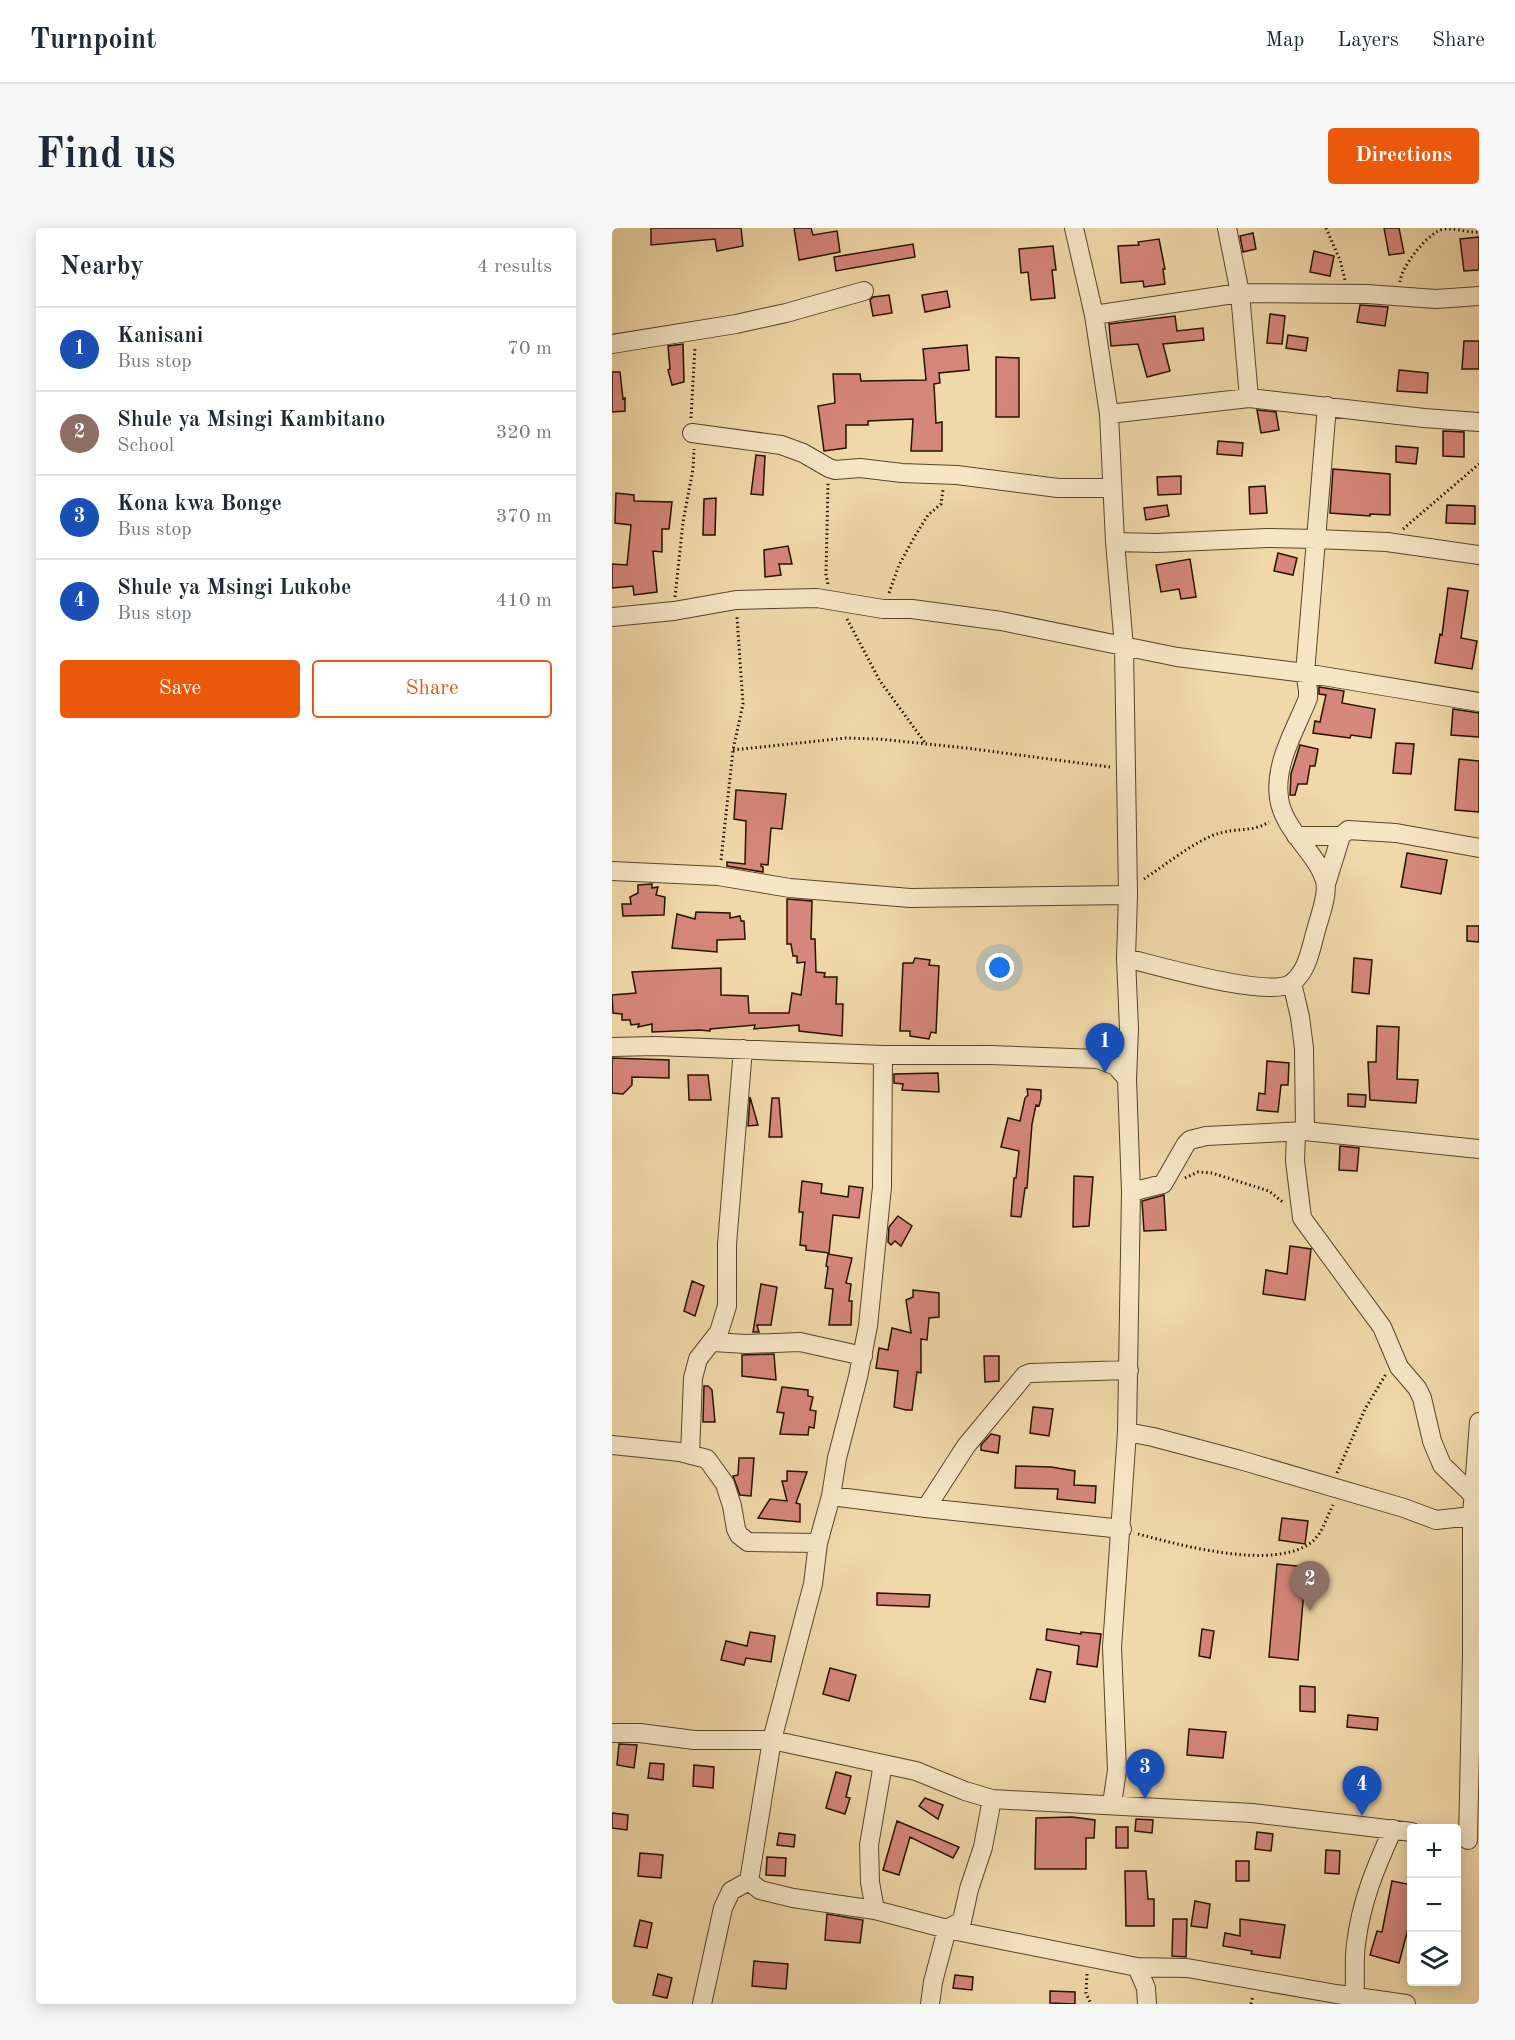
<!DOCTYPE html>
<html lang="en">
<head>
<meta charset="utf-8">
<style>
  :root { --surface:#fff; --page:#f6f6f7; --text:#1f2937; --muted:#747a83; --line:#e0e1e3; --accent:#ea580c }
  body { margin:0; font-family:"Old Standard TT",serif; background:var(--page); color:var(--text) }
  .controls { position:absolute; right:18px; bottom:18px; display:grid; overflow:hidden; border-radius:6px; box-shadow:0 3px 15px #0003 }
  .controls button { width:54px; height:54px; display:grid; place-items:center; padding:0; border:0; border-bottom:2px solid var(--line); background:var(--surface); color:var(--text); font:30px sans-serif }
  .you { position:absolute; left:388px; top:740px; width:21px; height:21px; margin:-15px; border:4px solid #fff; border-radius:50%; background:#1a73e8; box-shadow:0 0 0 9px #1a73e833 }
  .badge { display:grid; place-items:center; width:39px; height:39px; border-radius:50%; background:var(--accent); color:#fff; font-size:20px; font-weight:700 }
  .pin { position:absolute; translate:-50% -50px; filter:drop-shadow(0 2px 3px #0008) }
  .pin::after { content:''; position:absolute; top:32px; width:21px; height:18px; background:inherit; clip-path:polygon(0 0,100% 0,50% 100%) }
  .list { margin:0; padding:0; list-style:none }
  h2 { display:flex; justify-content:space-between; align-items:center; height:78px; margin:0; padding:0 24px; font-size:26px }
  h2 small { font-size:20px; font-weight:400; color:var(--muted) }
  .list li { display:grid; grid-template-columns:39px 1fr auto; gap:18px; align-items:center; box-sizing:border-box; height:84px; padding:0 24px; border-top:2px solid var(--line) }
  .list b { display:block; font-size:22px; white-space:nowrap }
  .list p { margin:0; font-size:20px; white-space:nowrap; color:var(--muted) }
  .list em { font-size:20px; font-style:normal; color:var(--muted) }
  .actions { display:flex; gap:12px; padding:18px 24px }
  .actions a { flex:1; padding:14px 0; border:2px solid var(--accent); border-radius:6px; text-align:center; font-size:21px; color:var(--accent) }
  .actions .main { background:var(--accent); color:#fff }
  .icon { flex:none; width:33px; height:33px; fill:none; stroke:currentColor; stroke-width:2; stroke-linecap:round; stroke-linejoin:round }
  .map { position:relative; flex:none; width:867px; height:1776px; overflow:hidden; border-radius:6px }
  header { display:flex; align-items:center; gap:36px; box-sizing:border-box; height:84px; padding:0 30px; background:var(--surface); border-bottom:2px solid var(--line) }
  header strong { font-size:28px }
  nav { display:flex; gap:33px; margin-inline-start:auto; font-size:21px }
  .intro { display:flex; align-items:center; justify-content:space-between; box-sizing:border-box; height:144px; padding:0 36px }
  h1 { margin:0; font-size:42px }
  .button { padding:15px 27px; border-radius:6px; background:var(--accent); color:#fff; font-size:21px; font-weight:700 }
  main { display:flex; gap:36px; padding:0 36px }
  aside { flex:1; background:var(--surface); border-radius:6px; box-shadow:0 3px 15px #0003 }
  .map>svg:first-child { display:block }
  .building { fill:#d6867a; stroke:#241200; stroke-width:1.5 }
  .lines { fill:none; stroke-linecap:round; stroke-linejoin:round }
  .minor-casing { stroke:#57442a; stroke-width:20 }
  .path { stroke:#241200; stroke-width:3; stroke-dasharray:1.5 3; stroke-linecap:butt }
  .minor { stroke:#f6e6c6; stroke-width:18 }
</style>
</head>
<body>
<header>
<strong>Turnpoint</strong>
<nav><a>Map</a><a>Layers</a><a>Share</a></nav>
</header>
<div class="intro"><h1>Find us</h1><a class="button">Directions</a></div>
<main>
<aside>
<h2>Nearby<small>4 results</small></h2>
<ul class="list">
<li><span class="badge" style="background:#1a4fb4">1</span><div><b>Kanisani</b><p>Bus stop</p></div><em>70 m</em></li>
<li><span class="badge" style="background:#8d6e63">2</span><div><b>Shule ya Msingi Kambitano</b><p>School</p></div><em>320 m</em></li>
<li><span class="badge" style="background:#1a4fb4">3</span><div><b>Kona kwa Bonge</b><p>Bus stop</p></div><em>370 m</em></li>
<li><span class="badge" style="background:#1a4fb4">4</span><div><b>Shule ya Msingi Lukobe</b><p>Bus stop</p></div><em>410 m</em></li>
</ul>
<div class="actions"><a class="main">Save</a><a>Share</a></div>
</aside>
<div class="map">
<svg width="867" height="1776" viewBox="0 0 867 1776">
  <rect width="100%" height="100%" fill="#f1d8a8"/>
  <filter id="stains"><feTurbulence type="fractalNoise" baseFrequency=".00333" numOctaves="4"/><feColorMatrix values="0 0 0 0 .2 0 0 0 0 .09 0 0 0 0 .02 0 0 0 .5 -.17"/></filter>
  <radialGradient id="worn" r=".72"><stop offset=".6" stop-color="#630" stop-opacity="0"/><stop offset="1" stop-color="#630" stop-opacity=".3"/></radialGradient>
  <!-- building -->
  <path class="building" d="M39 0H129L131 18 105 23 103 11 39 17Z
    M182 0H199L201 7 225 3 228 24 187 32Z
    M772 0H787L792 25 777 27Z
    M641 5 644 21 631 24 628 8Z
    M867 9V42L852 43 848 11Z
    M547 11 553 41H551L553 56 532 59 531 53 509 55 506 18 527 17 526 14Z
    M301 16 303 29 224 43 222 29Z
    M441 18 444 42H440L443 70 419 72 416 44 409 45 407 21Z
    M702 23 722 28 718 48 698 44Z
    M335 63 338 79 313 84 310 67Z
    M277 67 280 85 261 88 258 72 261 69Z
    M748 77 776 79 773 98 745 94Z
    M658 86 673 88 670 116 655 115Z
    M563 88 565 103 591 100 592 112 551 116 558 143 535 149 526 116 499 118 497 96Z
    M676 107 696 110 694 123 674 120Z
    M852 113H867V141H850Z
    M71 116 72 154 60 157 56 142 58 141 56 118Z
    M355 117 357 142 327 145 328 155 322 156 324 195 330 194V223H299L301 191 256 193V197H234V220L212 223 206 178 223 175 221 146H248L249 153 314 152 311 121Z
    M384 129 407 130V189H384Z
    M787 142 816 145 815 165 785 163Z
    M0 144H8L11 171 13 170V183L0 184Z
    M645 182 664 184 667 202 649 205Z
    M831 203 852 204V229L831 228Z
    M606 213 631 215 630 228 605 226Z
    M784 218 806 220 804 236 784 234Z
    M144 227 153 228 151 267 139 266Z
    M721 241 778 246V287L758 286V288L718 285Z
    M569 248V266L546 267 545 249Z
    M653 258 655 285 638 286 637 259Z
    M4 265 22 267V273L60 274 57 301H50V324L41 323 45 364 22 367 21 358 0 360V336L15 337 19 297 3 295Z
    M104 270 103 307H91L92 271Z
    M555 277 557 288 534 292 532 280Z
    M835 277 863 278V296L834 295Z
    M176 318 180 336H167L169 347 153 349 152 322Z
    M666 325 685 330 681 347 662 343Z
    M578 331 584 369 569 371 567 361 549 364 544 337Z
    M836 360 856 363 849 410 865 413 860 441 823 435 828 406 830 407Z
    M707 459 732 463 730 475 763 481 759 510 739 507 738 510 701 505 703 493 708 494 714 467 707 466Z
    M841 481 867 485V509L839 507Z
    M784 515 802 516 799 546 781 545Z
    M688 517 706 521 703 538H698L695 556H686L683 567H678L679 546Z
    M847 531 867 533V584L843 582Z
    M124 562 174 566 170 601 159 600 156 637 149 636V638L151 639V644L115 638V634L133 636 134 593 122 591Z
    M795 625 835 632 829 666 789 659Z
    M40 656V660L46 659 44 667 53 669 52 687 11 688 10 676H19L18 669 26 665V657Z
    M175 671 200 673 199 711H203L204 744 213 745 212 749H225L224 776H231L230 808 187 803V797L142 801 143 797 98 801V803L87 802 40 804V796L26 799 27 796 19 797 18 792H10V786L1 785 0 767 24 765 20 744 109 740V767L136 768 137 785H177L180 765 189 767 193 734 185 735V728H181L179 716H175Z
    M84 684 118 685V690L128 688 129 693H132L133 711 105 712V724L60 720 65 686 83 691Z
    M855 698H867V714L855 713Z
    M303 730 318 732 317 737 327 738 324 805 319 804 317 811 298 808V803H288L291 735H301Z
    M742 730 760 732 757 766 740 764Z
    M765 798 787 799 785 851 806 852 804 875 758 872 756 834H764Z
    M0 830 57 832V850L20 849V857L11 866 0 865Z
    M655 833 677 835 676 857H669L666 884 645 882 647 865 653 866Z
    M326 845 327 864 290 862 291 856 282 855V846Z
    M76 847H96L99 872H77Z
    M415 861 429 862V871L427 878 424 877 420 896 415 960H413L409 989 399 988 402 950H404L407 923 389 919 396 890 408 893 413 870 416 867Z
    M736 866 754 867 753 879 736 878Z
    M138 869 146 897 136 898Z
    M160 870H167L170 909H157Z
    M728 918 747 920 745 943 727 942Z
    M462 948 481 949 477 998 461 999Z
    M190 953 210 956 209 965 236 969 237 958 251 960 247 990 221 987 217 1025 194 1022V1018L188 1017 191 984H187Z
    M552 967 554 1002 532 1003 530 973Z
    M286 988 300 998 289 1018 283 1013 279 1017 276 1014 277 999Z
    M678 1018 699 1021 693 1072 651 1066 654 1042 675 1046Z
    M216 1026 240 1030 234 1055 239 1056 237 1073H240L239 1097H217L221 1061 213 1060 216 1039 214 1038Z
    M80 1053 92 1058 83 1088 72 1083Z
    M149 1056 165 1059 159 1097H145L147 1104H141Z
    M301 1062 327 1065V1089L317 1090 315 1112 309 1111V1145L305 1144 300 1182H294L282 1179 286 1143 264 1140 267 1120 276 1122 280 1100 299 1105 294 1072 301 1069Z
    M162 1126 164 1152 130 1148V1127Z
    M372 1128H387V1153L373 1154Z
    M92 1158H96L100 1162 103 1194H91Z
    M170 1159 196 1162V1168L201 1169 198 1182 204 1183 202 1200 197 1199 196 1207 168 1206 172 1185 165 1184Z
    M421 1179 441 1181 437 1208 418 1205Z
    M379 1206 388 1208 386 1225 369 1222V1217Z
    M127 1230H142L139 1268 128 1267 121 1248 126 1247Z
    M404 1238 439 1239 463 1243 462 1257 484 1258 483 1275 445 1271 446 1261 403 1260Z
    M175 1243 195 1244 184 1275 188 1276V1294L146 1290 158 1271 175 1273 170 1253H175Z
    M670 1290 696 1293 693 1316 667 1312Z
    M665 1336 694 1339 686 1432 657 1429Z
    M265 1365 318 1367 317 1379 265 1377Z
    M435 1401 469 1406V1404L489 1406 485 1439 465 1436 467 1418 434 1412Z
    M590 1401 602 1403 598 1430 587 1428Z
    M138 1404 163 1408 159 1434 134 1430 132 1437 109 1432 114 1413 135 1418Z
    M218 1440 244 1447 237 1473 211 1466Z
    M425 1441 439 1444 433 1474 418 1471Z
    M688 1458 703 1459V1484L688 1483Z
    M736 1487 766 1490 765 1502 735 1499Z
    M577 1501 614 1504 611 1530 575 1527Z
    M7 1516 25 1517 22 1540 5 1537Z
    M38 1535 52 1536 51 1552 36 1550Z
    M82 1537 102 1539 101 1560 81 1558Z
    M224 1544 239 1548 234 1569 238 1570 233 1586 214 1580Z
    M313 1570 331 1577 326 1591 307 1578Z
    M0 1585 16 1587 15 1602 0 1600Z
    M460 1589 483 1592 482 1610H474V1641H423L424 1590Z
    M524 1591 541 1592 540 1605 523 1603Z
    M285 1593 347 1619 341 1630 298 1609 287 1647 271 1642Z
    M504 1599H516V1620H504Z
    M645 1604 661 1606 659 1623 643 1621Z
    M167 1605 183 1607 182 1619 165 1617Z
    M714 1622 728 1623 727 1646 713 1645Z
    M28 1625 51 1627 49 1650 26 1648Z
    M155 1629 174 1630 173 1648 154 1647Z
    M624 1633H637V1653H624Z
    M513 1643H534L536 1671H542V1698H514Z
    M780 1653 800 1657V1697H797L787 1735 758 1727 765 1703 770 1704Z
    M583 1673 598 1676 595 1700 579 1698Z
    M215 1686 251 1692 248 1715 213 1712Z
    M561 1691H575L574 1729 560 1728Z
    M628 1691 673 1697 668 1730 639 1726 640 1723 611 1718 613 1705 628 1708Z
    M28 1692 40 1695 35 1720 22 1718Z
    M142 1733 176 1736 174 1761 140 1758Z
    M46 1746 60 1750 55 1770 41 1767Z
    M343 1747 361 1749 360 1762 341 1760Z
    M438 1763 463 1764V1776L438 1775Z"/>
  <g class="lines">
    <defs>
      <path id="minor" d="M462 0 482 87 497 186 503 314 512 419 516 667 514 730 517 801 515 851 519 964 515 1204 500 1419 505 1542 500 1576
        M615 0 628 65 637 170
        M482 87 628 65 755 66 824 71 867 68
        M0 116 124 96 174 85 252 63
        M497 186 637 170 812 190 867 194
        M80 205 169 217 191 225 217 240 223 242 248 240 290 245 345 247 446 260H500
        M503 314 545 315 655 310 705 311 775 314 867 327
        M0 389 62 383 124 372 205 370 271 381H300L389 393 565 429 693 445 867 474
        M684 608H729
        M0 643 106 648 178 660 298 670 516 667
        M714 656 729 608 736 602 784 605 867 620
        M514 730C543 737 658 771 680 755 695 743 698 724 703 706 706 693 717 666 713 653 706 626 671 602 667 570 662 535 684 501 696 470V462L693 445 715 178
        M680 755 688 789 692 820 693 903
        M0 819 44 818 271 827H378L486 831 504 838 515 851
        M271 827 270 959 256 1098 246 1149 225 1230 219 1268 206 1315 201 1356 160 1512 137 1653 148 1662 181 1670 263 1682 335 1701 525 1739 575 1740 724 1766 794 1776
        M684 904 683 933 690 990 770 1099 787 1139 805 1160 810 1170 820 1213 830 1237 861 1267
        M519 964 551 956 574 916 578 912 594 908 693 903 867 921
        M101 1114 134 1116 188 1114 251 1128
        M515 1204 541 1209 628 1232 792 1280 824 1292 860 1288
        M0 1217 68 1224 95 1231 113 1256 120 1278 124 1301 127 1307 136 1314 206 1315
        M78 1227 81 1150 86 1131 107 1104 115 1078V1016L131 821
        M219 1268 314 1280 510 1301
        M314 1280 354 1218 413 1147 418 1145 517 1142
        M0 1505H28L82 1512H160L304 1543 353 1563 380 1571 640 1585 800 1604
        M856 1612 860 1429V1288L867 1194
        M263 1682 258 1654 257 1617 271 1536
        M525 1739 534 1760 535 1776
        M90 1776 111 1680 119 1663 137 1653
        M318 1776 321 1754 335 1701 350 1693 357 1661 371 1619 380 1571
        M741 1776C745 1760 741 1735 744 1716 749 1674 764 1638 781 1601"/>
    </defs>
    <!-- minor casing -->
    <use href="#minor" class="minor-casing"/>
    <!-- path -->
    <path class="path" d="M714 0 728 32 733 52
      M788 54C789 39 817 2 833 1 845 0 855 5 867 4
      M79 190 83 119
      M791 301 867 236
      M216 356 214 347 216 255
      M277 365 287 337 303 308 316 287 329 276 331 262
      M63 369 71 294 81 241 82 221
      M235 391 268 453 314 516
      M121 522 234 510 267 511 354 520 498 539
      M109 632 121 522 131 476 125 389
      M532 651C552 638 585 611 608 605 625 600 641 604 657 594
      M573 950 586 944 600 945 657 963 672 975
      M725 1245 753 1181 774 1146
      M526 1306C568 1317 664 1344 701 1313 711 1304 715 1288 721 1277
      M475 1746 474 1765 479 1776
      M639 1776 641 1768"/>
    <!-- minor -->
    <use href="#minor" class="minor"/>
  </g>
  <rect width="100%" height="100%" filter="url(#stains)"/>
  <rect width="100%" height="100%" fill="url(#worn)"/>
</svg>
<div class="controls">
<button>+</button>
<button>−</button>
<button><svg class="icon" aria-label="layers" viewBox="0 0 24 24"><path d="M12 4l9 5-9 5-9-5zM3 14l9 5 9-5"/></svg></button>
</div>
<div class="you"></div>
<div class="pin badge" style="left:493px;top:845px;background:#1a4fb4">1</div>
<div class="pin badge" style="left:698px;top:1383px;background:#8d6e63">2</div>
<div class="pin badge" style="left:533px;top:1571px;background:#1a4fb4">3</div>
<div class="pin badge" style="left:750px;top:1588px;background:#1a4fb4">4</div>
</div>
</main>
</body>
</html>
